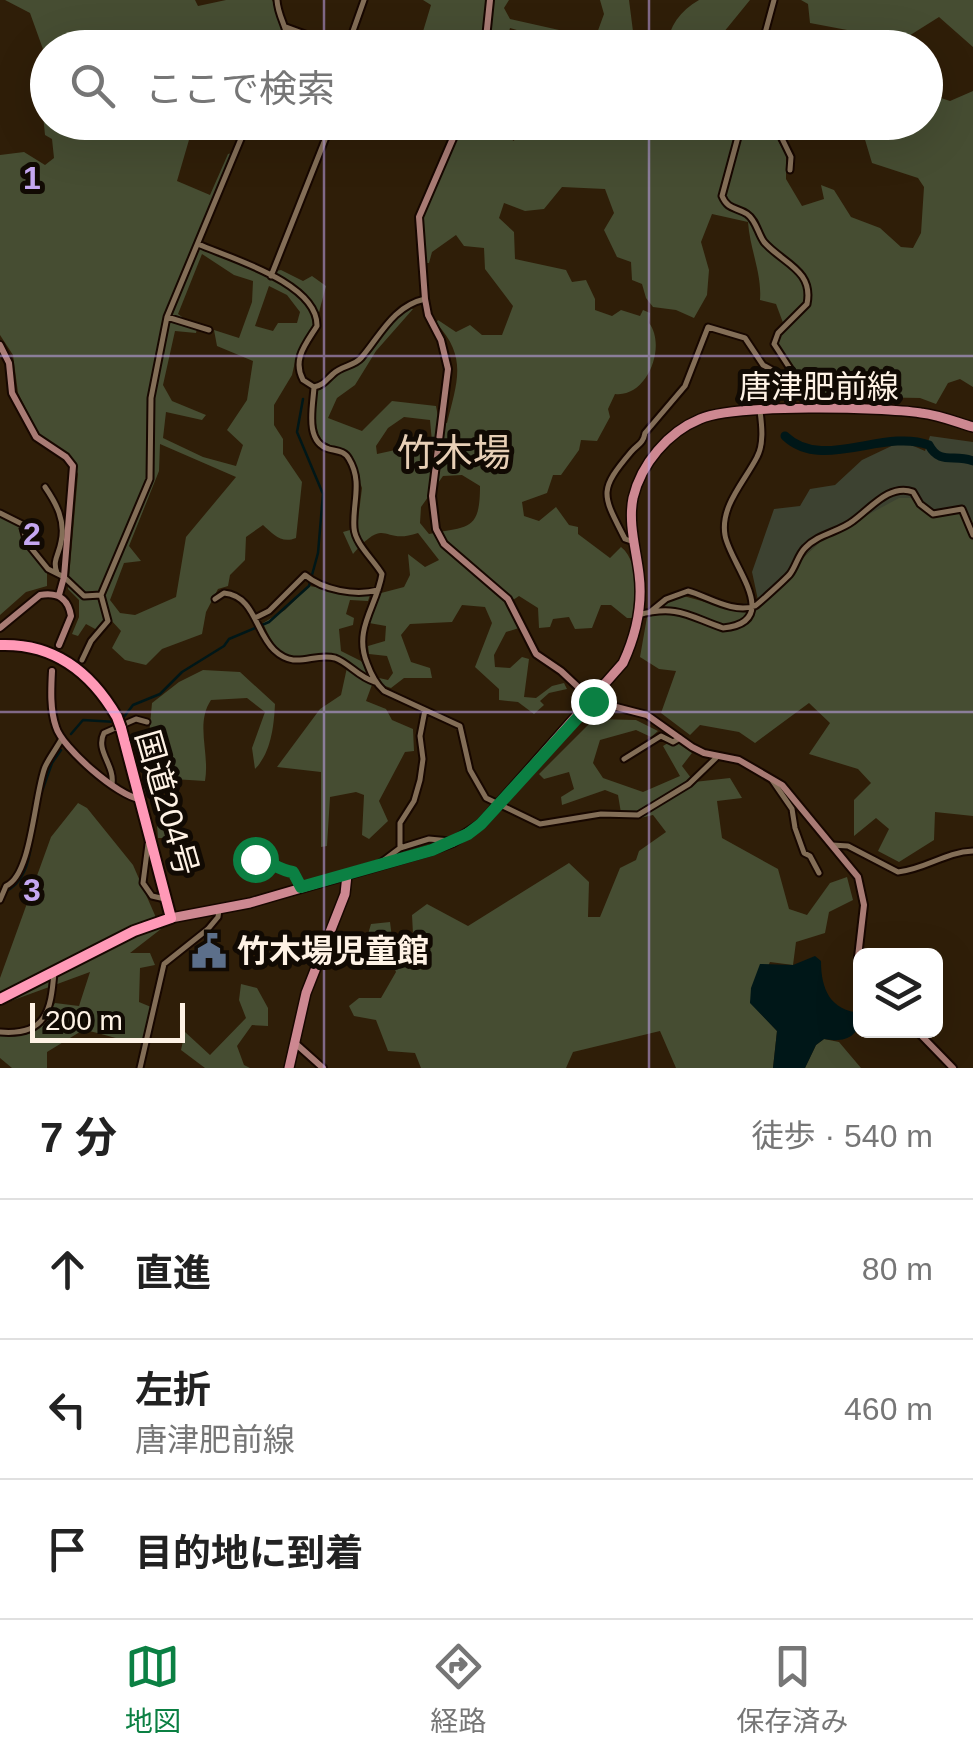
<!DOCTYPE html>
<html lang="ja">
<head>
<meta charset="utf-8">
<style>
  :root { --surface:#fff; --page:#f6f6f6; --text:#222; --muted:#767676; --line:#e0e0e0; --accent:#0b8043 }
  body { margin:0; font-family:Arial,"Noto Sans JP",sans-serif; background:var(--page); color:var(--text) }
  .controls { position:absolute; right:30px; bottom:30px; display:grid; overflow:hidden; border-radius:15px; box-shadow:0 10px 40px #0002 }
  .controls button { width:90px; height:90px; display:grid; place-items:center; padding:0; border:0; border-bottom:2px solid var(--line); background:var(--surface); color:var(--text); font:50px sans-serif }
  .scale { position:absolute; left:30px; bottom:25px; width:155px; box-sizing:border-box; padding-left:10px; border:5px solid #fef2e5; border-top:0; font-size:28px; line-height:35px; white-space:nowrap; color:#fef2e5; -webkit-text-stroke:8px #110a03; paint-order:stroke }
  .stop { position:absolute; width:30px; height:30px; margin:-22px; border:8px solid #0b8043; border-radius:50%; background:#fff }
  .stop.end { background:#0b8043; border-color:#fff; box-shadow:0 2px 10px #0008 }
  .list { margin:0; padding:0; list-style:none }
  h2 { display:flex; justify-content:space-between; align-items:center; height:130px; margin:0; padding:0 40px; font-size:42px }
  h2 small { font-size:32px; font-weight:400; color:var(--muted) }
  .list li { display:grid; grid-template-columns:65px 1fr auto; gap:30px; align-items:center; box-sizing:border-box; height:140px; padding:0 40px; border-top:2px solid var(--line) }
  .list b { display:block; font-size:38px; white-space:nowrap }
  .list p { margin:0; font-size:32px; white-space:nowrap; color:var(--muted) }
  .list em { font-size:32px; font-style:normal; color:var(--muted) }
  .icon { flex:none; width:55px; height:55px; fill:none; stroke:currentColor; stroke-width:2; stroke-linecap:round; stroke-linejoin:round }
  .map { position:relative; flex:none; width:973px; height:1068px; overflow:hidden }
  .search { position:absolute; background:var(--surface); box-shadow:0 10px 40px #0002; left:30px; right:30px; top:30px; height:110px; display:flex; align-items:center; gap:25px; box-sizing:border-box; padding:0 35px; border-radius:55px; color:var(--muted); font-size:38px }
  .sheet { height:550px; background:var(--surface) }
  nav { display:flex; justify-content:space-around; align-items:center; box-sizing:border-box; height:140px; border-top:2px solid var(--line); background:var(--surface); font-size:28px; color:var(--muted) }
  nav a { display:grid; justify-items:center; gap:5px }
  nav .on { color:var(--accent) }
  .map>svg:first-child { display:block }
  .green { fill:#3d4231 }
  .forest { fill:#464d32; fill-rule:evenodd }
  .water { fill:#001718 }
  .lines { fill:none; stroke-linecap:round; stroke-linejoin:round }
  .stream { stroke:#001718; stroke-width:2.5 }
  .river { stroke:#001718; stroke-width:9 }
  .street-casing { stroke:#170700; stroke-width:9 }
  .secondary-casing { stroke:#170700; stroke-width:10 }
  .primary-casing { stroke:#170700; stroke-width:12 }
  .highway-casing { stroke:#170700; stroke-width:14 }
  .street { stroke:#836e57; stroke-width:5 }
  .secondary { stroke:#a87b74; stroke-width:6 }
  .primary { stroke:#cd8891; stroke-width:9 }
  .highway { stroke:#ff99b7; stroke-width:10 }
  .highway-bridge-casing { stroke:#170700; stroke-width:14; stroke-linecap:butt }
  .highway-bridge { stroke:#ff99b7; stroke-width:10 }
  .route { stroke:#0b8043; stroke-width:12 }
  .grid { fill:none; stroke:#c5a7f1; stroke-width:2.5; stroke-opacity:0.55 }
  .labels { text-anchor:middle; stroke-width:10; stroke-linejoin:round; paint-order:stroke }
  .street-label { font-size:32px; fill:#fef2e5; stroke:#110a03 }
  .poi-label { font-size:32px; font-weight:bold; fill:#fef2e5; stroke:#110a03; text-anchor:start }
  .quarter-label { font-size:38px; fill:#e7cfb6; stroke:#110a03 }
  .grid-label { font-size:32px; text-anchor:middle; font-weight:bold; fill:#c5a7f1; stroke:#110a03; stroke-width:10; stroke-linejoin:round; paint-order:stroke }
</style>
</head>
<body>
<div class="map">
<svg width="973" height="1068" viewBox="0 0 973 1068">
  <rect width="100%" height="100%" fill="#2f1e08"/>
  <!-- green -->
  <path class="green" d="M930 436 973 442V522L823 539 758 600 752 572 774 509 800 506 810 489 835 485 862 460 902 441 925 451Z"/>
  <!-- forest -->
  <path class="forest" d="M5 0H195L198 6 226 0H272L293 39 292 47H244L237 35 223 44 225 47 48 48 47 53 44 52 30 13Z
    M423 0H509L504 8 510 19 568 32 562 47H549L551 40 510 28 505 47 418 48 431 5Z
    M600 0H629L635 47H592L604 14Z
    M699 0H750L719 38 722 47H667C669 26 680 11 699 0Z
    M801 0H973V47L939 17 904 39 901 47H868L869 42 863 33 810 23 808 4Z
    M973 91V387L960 379 948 383 936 404 920 398 812 396 778 345 779 336 785 328 776 304 760 300C762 273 750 250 748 222L712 214 701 242 709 270 707 295 694 318 676 310 653 307 646 298 642 284 632 280 631 262 617 257 604 230 614 213 605 189 562 187 544 209 525 211 504 203 499 218 514 232 515 259 566 270 572 282 586 280 595 299V310L612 316 621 310 640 316 643 310 650 313 649 323C667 346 647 398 615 394L608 409 610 417 597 441 581 440 579 450 561 475H553L547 493 522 502 524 516 539 521 556 507 569 525 578 527V534L610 558 621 547C640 562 634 595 633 618H627L611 605H601L592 628 575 629 569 617 553 619 550 627 539 628 538 608 519 596 510 602 519 628 506 632 494 655 495 667 510 668 522 657 529 659 524 697 536 698 552 686 564 683 567 689 549 693 540 701 544 705 534 714 518 702 499 700V689L475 667 492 623 485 607 462 605 452 622 410 624 401 635 411 662 430 668 432 678H404L391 688 373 682 366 701 386 709 392 720 413 729 414 751 405 752 379 801 388 821 369 839 362 835 364 795 356 792 330 797 327 846 321 847V772L277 767 320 709 341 695 348 663C309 641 289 684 263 623L285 610 309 586 370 595 368 601 350 600 346 614 354 618 353 625 339 629 341 651 361 661 370 676 388 680 393 673 387 656 369 654 368 646 385 641 386 626 369 623 381 593 404 587 410 575 408 554 425 567 439 560 418 533C381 546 388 514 353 554L343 532 357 528 362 488 350 455 318 439 314 409 317 391 326 386 336 374 361 363 377 338 408 307 413 309 376 351 355 385 337 398 328 418 362 431 392 401 436 406 439 422 447 423C457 382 468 357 436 323L438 320 456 332 470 325 482 335H502L513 306 485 269 484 248 464 246 456 235 432 252 429 263H423L421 222 425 203 463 123H490L493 128 514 141 517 123 623 122 625 126H638L640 122 768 123 786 155V179L802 206 824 199 821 185 834 190 851 217 880 228 901 247 913 248 921 233 924 187 918 178 872 163 860 123 926 122V93L950 101ZM404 417 430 420 432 442 377 454 376 446 388 428ZM462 475 480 486C480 531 469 526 429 534L420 523 421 507 443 476Z
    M47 114 48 122 215 123 191 133 177 181 210 195 228 154 232 153 228 174 197 243 264 273 281 270 303 281 312 276 326 286 314 331 297 353 292 375 274 405V425L283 439V454L302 482 296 538C281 544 273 534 263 525L246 537 245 560 230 575 228 586 218 589 206 612 202 634 162 649 146 665 125 660 112 648 121 631 110 619 97 630 86 624 78 636 72 634 79 617V600L68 589 78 474 70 457 42 440 18 393 13 355 0 335V155L24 152 45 165 54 158 52 139 45 135 43 115ZM202 254 234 275 253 281 252 302 239 338 214 330 217 346 253 361 247 400 227 430 243 445 236 466 203 457 163 438 166 412 202 420 206 415 172 401 163 385 175 331 196 333 197 328 178 314ZM269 286 287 295 300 312 297 323H278L273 331 255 326ZM160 444 236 477 186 537 176 597 135 615 120 613 110 600 124 563 141 561 129 546 159 471Z
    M899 498H918L936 516 960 511 973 520V816L935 812 934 840 899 862 878 851 889 829 876 818 854 836V800L871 783 858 769 809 754 830 723 809 703 755 743 739 732 700 725 690 735 661 713 676 671 659 669 640 657 647 617 680 595 727 608 758 600 823 539Z
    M0 513 22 520 24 543 47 573V586L26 592 0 615Z
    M203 670 240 672 275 704C274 726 271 753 255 769L252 748 265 712 247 698 211 700C195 724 210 753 205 781L157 778 155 792 170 802 174 838H158L156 812 144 790 152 703 179 682Z
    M594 719 636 720 658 731 651 737 636 730 600 740 593 763 603 778 643 792 680 776 663 746 673 740 692 753 682 766 694 782 730 778 742 798 717 801 722 838 778 869 789 909 807 915 830 883 847 877 853 900 829 912 825 933 796 942 793 965 770 962 750 1002 777 1031 773 1068H676L660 1031 573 1052 566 1068H421L415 1053 388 1051 376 1020 354 1016 349 1006 359 998H381L396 972 391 960 376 963 363 951 371 924 390 922 392 938 403 942 413 934 412 915 427 904 468 926 569 863 589 882 588 917H600L620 868 636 860 639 851 666 832 653 815 640 818 621 813 618 795 605 790 562 805 561 797 574 789 569 772 544 779 539 774Z
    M78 803 87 808 133 865 161 929 130 953H150L155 965 140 968 139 1002 151 1007 144 1042C124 1043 103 1033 83 1030L47 1052V1068H12L0 1058V1034C29 1040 42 1026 55 1003L79 1006 90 972 0 1005V978L51 837Z
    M241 984 257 988 268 1008V1026L252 1025 237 1046 244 1065 250 1068H205L181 1050 185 1032 210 1055 246 1018 239 1000Z
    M824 1039 839 1042 861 1068H805L816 1045Z"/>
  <!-- water -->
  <path class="water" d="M815 956 821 961C821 989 830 1010 860 1013 861 1037 845 1043 824 1039L816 1045 805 1068H773L777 1031 750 1003 751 988 760 964 793 965Z"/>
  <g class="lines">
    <!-- stream -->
    <path class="stream" d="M123 718 133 705 160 694 182 672 224 646 229 639 269 622 309 586 318 553 323 494 297 432 303 399
      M71 734 83 720 116 722
      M41 794 52 763 61 750
      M4 892C24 884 29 861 32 841"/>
    <!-- river -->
    <path class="river" d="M785 436C822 472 883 428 929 445 940 466 955 453 973 461"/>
    <defs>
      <path id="street" d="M277 0C278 18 289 29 289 48
        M286 27 343 48
        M347 48 364 0
        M761 48 774 0
        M742 122 722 196C728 210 736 207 747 214 756 220 758 234 764 242 782 263 814 270 807 304L778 333 774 344 806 393
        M774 122 791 157 790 170
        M198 244C230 258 318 283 317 326 306 344 292 359 303 380L314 387
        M271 276 332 122
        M167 317 209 330
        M314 387C313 406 304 442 329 449 337 451 345 451 349 459 363 482 352 504 354 528 355 544 374 560 382 574 377 606 353 629 367 663 371 674 375 683 384 691L460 726 470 770 486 798 540 824 601 814 638 815 689 784 718 756
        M314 387C324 385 326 380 333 374 341 366 354 366 361 358 380 336 393 306 425 299
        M45 487C56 503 66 521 61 542 59 555 52 560 57 573
        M0 513 22 524 27 543 48 569 64 577 84 596 101 595 150 479 151 398 167 317 248 122
        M634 542 625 539C602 494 598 491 631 452 638 444 643 444 645 433L685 386 708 327 745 338 763 365 790 380 810 402
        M215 599 224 593C255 596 255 632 274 650 296 671 313 652 335 658 349 663 358 677 375 682
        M650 612 666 599 688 591C707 596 733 614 755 606 757 605 787 578 790 574 796 566 798 555 805 548 818 534 839 532 853 521 870 509 890 483 913 492L920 504 933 514 962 509 973 535
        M638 615C678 604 690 617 723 628 785 622 729 563 725 535 720 506 745 481 757 457 764 444 762 426 760 411
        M255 618 269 611 305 575C323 590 355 596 378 590
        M82 660 91 641 108 621 101 595
        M624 759 661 736 673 742 680 738
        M772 780 792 809 795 828 804 853 810 856 819 873
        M112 784C115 765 95 751 104 733L136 719 147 722
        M148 844 143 883 152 896 165 899
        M832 845 848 846 898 872C926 869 945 852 973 851
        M400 848 429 839 450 841
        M255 859C269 859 277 870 293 871L301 887
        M380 863 400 848V823L414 801 420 780 423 759 420 736 425 710
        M0 900 6 886C32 875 34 795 45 767 49 758 56 749 61 740
        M0 1032C46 1036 51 1011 54 972
        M140 1068 164 964 208 929 218 917 219 910"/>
      <path id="secondary" d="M485 48 490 0
        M460 122 419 217 425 299 428 315 441 340 448 369 432 496 436 529 444 544 508 599 536 654 561 671 593 701 647 715 692 747 704 753 739 760 782 785 858 877 864 905 858 957 860 972
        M0 345 9 363 12 393 36 437 66 457 73 466 64 577 59 595
        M0 628 40 595C58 592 68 598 71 616L59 645
        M52 671C51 689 50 710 56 727 62 748 119 797 140 799
        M916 1030 953 1068
        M295 1043 323 1068"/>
      <path id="primary" d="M171 918 250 903 432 850 453 842 481 824 623 663C636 635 643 605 639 574 636 549 628 523 633 498 641 464 668 432 700 419 735 404 881 407 921 413 939 415 956 422 973 427
        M289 1068 306 993 345 894 347 875"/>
      <path id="highway" d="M0 645C54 643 91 672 117 717
        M0 999 134 931 171 918 121 728"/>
    </defs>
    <!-- street casing -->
    <use href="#street" class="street-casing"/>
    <!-- secondary casing -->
    <use href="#secondary" class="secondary-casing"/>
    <!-- primary casing -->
    <use href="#primary" class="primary-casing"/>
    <!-- highway casing -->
    <use href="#highway" class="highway-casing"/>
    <!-- street -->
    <use href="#street" class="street"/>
    <!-- secondary -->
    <use href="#secondary" class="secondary"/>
    <!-- primary -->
    <use href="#primary" class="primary"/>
    <!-- highway -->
    <use href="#highway" class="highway"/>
    <defs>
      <path id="highway-bridge" d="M117 717 121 728"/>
    </defs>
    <!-- highway-bridge casing -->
    <use href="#highway-bridge" class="highway-bridge-casing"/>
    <!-- highway-bridge -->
    <use href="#highway-bridge" class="highway-bridge"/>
  </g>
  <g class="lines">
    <!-- route -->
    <path class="route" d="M255 859C269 859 277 870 293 872L301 887 432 850 468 834 481 824 593 701"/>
  </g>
  <!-- grid -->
  <path class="grid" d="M324 0V48M649 0V48M324 122V1068M649 122V1068M0 356H973M0 712H973"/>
  <!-- icons -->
  <defs>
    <symbol id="civic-bare" viewBox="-9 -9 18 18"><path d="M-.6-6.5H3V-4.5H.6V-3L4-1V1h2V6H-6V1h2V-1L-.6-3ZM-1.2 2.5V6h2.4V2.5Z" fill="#5c6f8a" stroke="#110a03" stroke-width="2.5" paint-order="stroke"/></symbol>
  </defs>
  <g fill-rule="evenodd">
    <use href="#civic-bare" x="184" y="926" width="50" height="50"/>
  </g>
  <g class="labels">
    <!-- street labels -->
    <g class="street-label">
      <text x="819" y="398">唐津肥前線</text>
      <text transform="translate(167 803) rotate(74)" y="11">国道204号</text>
    </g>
    <!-- poi labels -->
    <g class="poi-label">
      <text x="237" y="962">竹木場児童館</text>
    </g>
    <!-- quarter labels -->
    <g class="quarter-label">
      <text x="454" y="466">竹木場</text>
    </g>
  </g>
  <g class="grid-label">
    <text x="32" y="189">1</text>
    <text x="32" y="545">2</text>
    <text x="32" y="901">3</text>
  </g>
</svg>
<div class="controls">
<button><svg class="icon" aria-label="layers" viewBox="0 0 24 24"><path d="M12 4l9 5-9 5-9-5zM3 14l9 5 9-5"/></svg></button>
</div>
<div class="scale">200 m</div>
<div class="stop" style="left:255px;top:859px"></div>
<div class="stop end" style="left:593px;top:701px"></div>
<div class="search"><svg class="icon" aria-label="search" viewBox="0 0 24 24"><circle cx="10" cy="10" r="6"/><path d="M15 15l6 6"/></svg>ここで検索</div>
</div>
<section class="sheet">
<h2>7 分<small>徒歩 · 540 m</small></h2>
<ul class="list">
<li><svg class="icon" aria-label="ahead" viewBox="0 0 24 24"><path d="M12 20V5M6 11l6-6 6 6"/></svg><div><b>直進</b></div><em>80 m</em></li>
<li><svg class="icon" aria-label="left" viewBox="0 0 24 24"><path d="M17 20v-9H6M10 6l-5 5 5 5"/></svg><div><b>左折</b><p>唐津肥前線</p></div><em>460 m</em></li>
<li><svg class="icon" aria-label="arrive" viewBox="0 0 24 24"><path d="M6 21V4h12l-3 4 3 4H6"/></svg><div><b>目的地に到着</b></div></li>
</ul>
</section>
<nav>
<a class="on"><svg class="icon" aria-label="map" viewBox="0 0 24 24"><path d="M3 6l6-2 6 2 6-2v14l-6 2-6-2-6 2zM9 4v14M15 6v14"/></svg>地図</a>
<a><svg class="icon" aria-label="directions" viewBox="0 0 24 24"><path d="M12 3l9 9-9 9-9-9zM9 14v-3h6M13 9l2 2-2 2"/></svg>経路</a>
<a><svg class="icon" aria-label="saved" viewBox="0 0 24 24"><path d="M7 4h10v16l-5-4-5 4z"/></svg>保存済み</a>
</nav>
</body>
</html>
